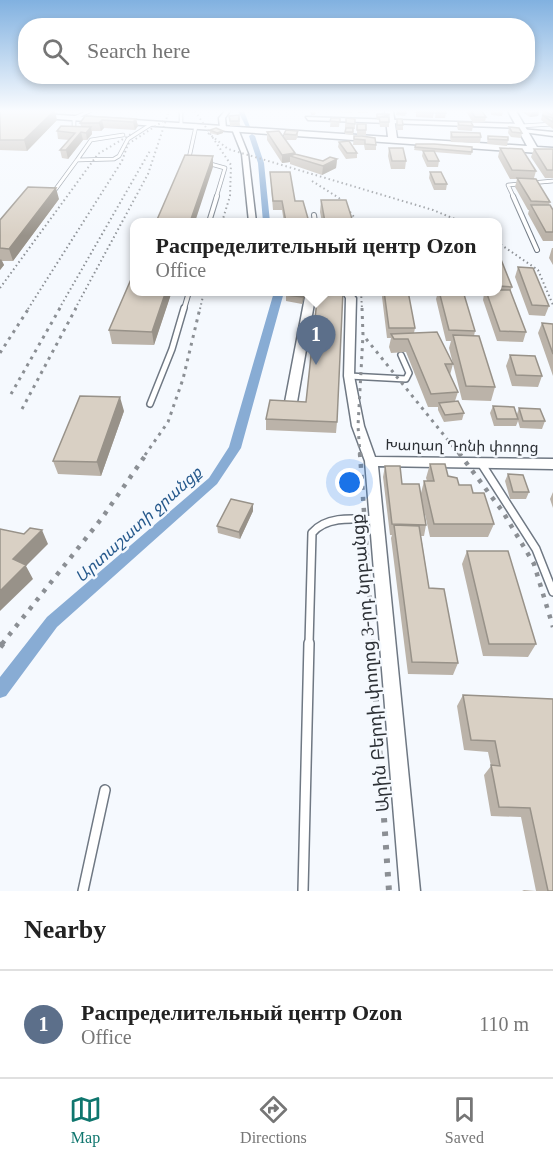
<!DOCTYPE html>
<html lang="en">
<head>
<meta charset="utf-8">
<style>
  :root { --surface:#fff; --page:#f6f6f6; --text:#222; --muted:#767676; --line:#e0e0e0; --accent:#0f766e }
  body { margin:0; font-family:"Times New Roman","Noto Sans Armenian",serif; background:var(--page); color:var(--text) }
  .you { position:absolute; left:350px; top:483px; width:21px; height:21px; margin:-15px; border:4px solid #fff; border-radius:50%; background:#1a73e8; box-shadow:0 0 0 9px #1a73e833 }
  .badge { display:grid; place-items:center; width:39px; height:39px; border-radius:50%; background:var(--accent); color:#fff; font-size:20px; font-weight:700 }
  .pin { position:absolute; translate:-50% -50px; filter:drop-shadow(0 2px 3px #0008) }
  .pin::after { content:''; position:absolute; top:32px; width:21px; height:18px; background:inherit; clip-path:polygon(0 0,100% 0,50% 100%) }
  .popup { position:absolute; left:130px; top:218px; width:372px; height:78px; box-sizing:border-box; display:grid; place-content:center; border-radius:12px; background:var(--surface); filter:drop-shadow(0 2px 4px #0005); font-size:20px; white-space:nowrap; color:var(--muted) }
  .popup b { font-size:22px; color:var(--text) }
  .popup::after { content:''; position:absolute; left:50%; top:100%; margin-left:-12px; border:12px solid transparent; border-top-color:var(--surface) }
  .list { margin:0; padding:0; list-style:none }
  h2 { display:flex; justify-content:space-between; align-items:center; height:78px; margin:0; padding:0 24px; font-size:26px }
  h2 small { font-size:20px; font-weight:400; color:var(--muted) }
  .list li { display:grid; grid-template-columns:39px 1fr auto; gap:18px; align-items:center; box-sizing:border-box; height:108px; padding:0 24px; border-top:2px solid var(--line) }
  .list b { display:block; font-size:22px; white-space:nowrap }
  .list p { margin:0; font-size:20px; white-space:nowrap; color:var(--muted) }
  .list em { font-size:20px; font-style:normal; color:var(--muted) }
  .icon { flex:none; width:33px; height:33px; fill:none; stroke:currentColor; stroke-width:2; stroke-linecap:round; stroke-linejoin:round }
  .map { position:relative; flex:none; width:553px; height:891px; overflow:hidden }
  .search { position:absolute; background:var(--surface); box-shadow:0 3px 9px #0003; left:18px; right:18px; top:18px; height:66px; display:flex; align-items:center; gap:15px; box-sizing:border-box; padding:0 21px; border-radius:24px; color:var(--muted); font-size:22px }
  .sheet { height:186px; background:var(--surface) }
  nav { display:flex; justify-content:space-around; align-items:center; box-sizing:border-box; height:84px; border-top:2px solid var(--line); background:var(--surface); font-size:16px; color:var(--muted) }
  nav a { display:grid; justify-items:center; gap:3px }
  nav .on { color:var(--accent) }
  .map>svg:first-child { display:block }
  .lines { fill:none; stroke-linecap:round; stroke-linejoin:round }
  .canal { fill:#88acd4; fill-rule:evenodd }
  .lane-far4-casing { stroke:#6f7883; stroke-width:4.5 }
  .lane-far3-casing { stroke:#6f7883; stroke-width:6 }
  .lane-far2-casing { stroke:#6f7883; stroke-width:8 }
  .lane-far1-casing { stroke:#6f7883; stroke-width:10 }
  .lane-casing { stroke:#6f7883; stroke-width:12 }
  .street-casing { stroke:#6f7883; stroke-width:3 }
  .secondary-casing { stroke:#6f7883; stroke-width:3 }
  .lane-far4 { stroke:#fff; stroke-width:3 }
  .lane-far3 { stroke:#fff; stroke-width:4 }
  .lane-far2 { stroke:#fff; stroke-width:5 }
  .lane-far1 { stroke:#fff; stroke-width:7 }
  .lane { stroke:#fff; stroke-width:9 }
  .street { fill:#fff; fill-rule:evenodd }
  .secondary { fill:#fff; fill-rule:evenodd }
  .rail-far3 { stroke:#8b8f94; stroke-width:2; stroke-dasharray:1.5 3; stroke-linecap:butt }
  .rail-far2 { stroke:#8b8f94; stroke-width:3; stroke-dasharray:3 5; stroke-linecap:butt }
  .rail-far1 { stroke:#8b8f94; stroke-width:4.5; stroke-dasharray:4 7; stroke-linecap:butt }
  .rail { stroke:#8b8f94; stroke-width:6; stroke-dasharray:4.5 9; stroke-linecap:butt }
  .wall { fill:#bbb3a9 }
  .shaded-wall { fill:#989289 }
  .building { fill:#d9d0c4; stroke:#989289; stroke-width:1.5 }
  .labels { text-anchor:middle; stroke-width:5; stroke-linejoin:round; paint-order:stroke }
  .street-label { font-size:15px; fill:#2d3136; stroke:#f5f9fe }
  .water-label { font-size:16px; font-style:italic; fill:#26598c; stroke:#f5f9fe }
  .near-street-label { font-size:18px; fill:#2d3136; stroke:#f5f9fe }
</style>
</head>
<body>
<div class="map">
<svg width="553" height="891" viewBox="0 0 553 891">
  <rect width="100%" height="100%" fill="#f5f9fe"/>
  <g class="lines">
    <!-- canal -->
    <path class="canal" d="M238 111H244L250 127H246Z
      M252 134 255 136 264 163 270 222H263L258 163 249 136Z
      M274 292H284L241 448 217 484 57 627 6 696 0 698V677L47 617 209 478 229 447Z"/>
    <defs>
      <path id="lane-far4" d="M181 111V125
        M521 126 553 124
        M74 132V118L90 111
        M77 160 91 140 123 135
        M194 161 189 158 196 126
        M207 163 225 168 216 198
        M50 192 55 190 77 160 114 159 119 156 128 139 153 123
        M514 198 508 185 553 181"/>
      <path id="lane-far3" d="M513 196 537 250
        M314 215 315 222
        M209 222 217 196
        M184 309 189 292"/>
      <path id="lane-far2" d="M349 376 406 379 409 373 401 355
        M150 404 172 349 184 308"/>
      <path id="lane-far1" d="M481 463 536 549 553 592
        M309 644 312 533C327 515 355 519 376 520"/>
      <path id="lane" d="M83 891 105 790
        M303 891 309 643"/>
      <path id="street" d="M225 111H230L225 118 226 128 223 130 220 128 219 118Z
        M306 117 521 124 524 126 521 128 308 120Z
        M235 127 238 129 248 154 256 222H249L242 154 232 129Z
        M521 129 553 132V136L523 132Z
        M306 292H316L297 402 291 406 285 402Z
        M342 292H351L356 298 354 376 364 426 375 457 553 459V469L378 466 420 891H400L365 461 352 426 344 376 346 298Z"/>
      <path id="secondary" d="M0 111 388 137 385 111H393L397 138 527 146 508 111H516L537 147 553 148V154L0 115Z"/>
    </defs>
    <!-- lane-far4 casing -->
    <use href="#lane-far4" class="lane-far4-casing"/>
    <!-- lane-far3 casing -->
    <use href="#lane-far3" class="lane-far3-casing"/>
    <!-- lane-far2 casing -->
    <use href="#lane-far2" class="lane-far2-casing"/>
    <!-- lane-far1 casing -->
    <use href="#lane-far1" class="lane-far1-casing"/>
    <!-- lane casing -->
    <use href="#lane" class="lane-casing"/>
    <!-- street casing -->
    <use href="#street" class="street-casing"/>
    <!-- secondary casing -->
    <use href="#secondary" class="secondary-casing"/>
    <!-- lane-far4 -->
    <use href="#lane-far4" class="lane-far4"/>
    <!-- lane-far3 -->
    <use href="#lane-far3" class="lane-far3"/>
    <!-- lane-far2 -->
    <use href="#lane-far2" class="lane-far2"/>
    <!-- lane-far1 -->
    <use href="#lane-far1" class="lane-far1"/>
    <!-- lane -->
    <use href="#lane" class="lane"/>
    <!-- street -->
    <use href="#street" class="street"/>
    <!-- secondary -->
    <use href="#secondary" class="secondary"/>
    <!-- rail-far3 -->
    <path class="rail-far3" d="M195 111 231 165 230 196 222 222
      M208 133 228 149 433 210 462 222
      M312 181 339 198 358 222
      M497 242 538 270 553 305
      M0 288 98 154 133 133
      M361 292 362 309
      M28 309 122 161 128 144 165 120
      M59 309 151 149
      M75 309 148 174 168 114
      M200 309 204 292"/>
    <!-- rail-far2 -->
    <path class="rail-far2" d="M362 308 363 335 460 455
      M0 353 29 308
      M11 394 60 308
      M22 409 76 308
      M145 455 168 422 183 379 200 308
      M360 455 358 426 363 335"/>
    <!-- rail-far1 -->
    <path class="rail-far1" d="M360 453 373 644
      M459 453 503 512 534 564 553 627
      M2 644 102 518 147 453"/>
    <!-- rail -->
    <path class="rail" d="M372 643 389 891
      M0 647 3 643"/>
  </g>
  <!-- wall -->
  <path class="wall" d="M0 111 57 120 27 151 0 150Z
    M311 111H316L315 115H311Z
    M324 111H352V113Z
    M358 111H368V113H358Z
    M397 111 406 113 405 116 396 115Z
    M416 111H434L433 118 416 117Z
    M436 111 446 113 445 118H435Z
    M466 111H482L486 117 485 122 473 123Z
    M491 111H503L502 116 491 115Z
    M539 111 538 116 530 117 522 112Z
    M543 111H553V129L541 120Z
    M377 114 389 117V127H380L379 120H377Z
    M239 115 240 126H230L229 116Z
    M85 116 136 119 138 126 135 130 104 128 101 131H92V134L87 140H83L68 159 62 158 60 150 69 140 58 139 57 131 81 126 80 123Z
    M331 118H340L339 127H330Z
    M397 119 403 125V130H396Z
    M458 122 473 126 472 131 458 130 457 127Z
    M345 124H355V129H353V135L345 134Z
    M357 124H366V135H357Z
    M509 127 522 133 521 138 511 137 508 133Z
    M210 130 223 131V133L217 135 210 133Z
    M286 130 298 131V136L296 140H285L295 154 323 161 330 157 337 159 336 168 322 175 290 164V162L282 163 267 140V132L279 131 284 138V134Z
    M451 132 481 137 480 143 451 142 450 137Z
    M354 136H362L376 145V150H365L364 145H353Z
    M488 136 508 140 507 146 487 144Z
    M339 142 357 153V158L346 159 338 147Z
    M416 144 472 152 471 155 434 152 439 161 438 167H427L422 156 423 151 414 150Z
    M389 148 406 161 405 169H391L388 156Z
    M500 148 536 171 534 178 550 202 549 205 553 210V241H543L528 214 529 210H528L515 187 517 179H510L498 157Z
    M534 149H553V178H545L531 157Z
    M270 172 295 201 309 222H284L282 210H273Z
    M430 172 447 184 446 190H434L429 178Z
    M59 199 13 261H2L4 265 0 270V220Z
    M321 200 353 222H322L320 212Z
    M552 248H553V265L549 258Z
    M498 252 512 287 510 292 526 332 523 342 497 341 483 300 484 294V291H498Z
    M518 267 549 306 545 316 529 315 515 277Z
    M172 291 154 345 112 344 109 330Z
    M287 291H306L302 304 286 301V295Z
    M383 291H408L415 328 414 333 453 364 450 375 458 392 455 401 464 413 462 420 444 422 438 410V407H428L406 352 391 353 389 347 391 338H387L382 297Z
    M463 291 475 331 474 336 495 387 491 401 462 400 449 348 451 341H446L436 299 438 292H435Z
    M542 323 553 324V376L538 333Z
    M510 355 542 376 538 387 512 386 506 366Z
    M306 402 337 422 336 433 266 430V419Z
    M493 406 517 414 519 408 545 421 542 429 520 428 518 421 516 426H494L490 413Z
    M124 411 101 476 58 474 53 461Z
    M430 464 448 476 459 485 473 493 494 524 488 537H430L424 510 426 525 424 536H421L429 588 458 663 453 675 408 674 391 538 392 535H390L383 477 385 466 402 484 421 493 424 481H427L426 478Z
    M508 474 529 492 526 499H510L505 481Z
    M553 492V508L550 499Z
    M253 504V511L240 539 218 533 217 526Z
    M467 551 536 644 528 657 483 656 462 564Z
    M463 695 553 699V891H522L524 890 536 891 521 817 491 816 484 775 491 766 488 752 464 750 457 706Z"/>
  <!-- shaded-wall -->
  <path class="shaded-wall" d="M54 111H55L57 120 27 151 24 140Z
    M539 111 538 116 530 117 532 112Z
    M136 119 138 126 135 130 133 122Z
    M102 120 104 128 101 131 99 123Z
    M91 127 92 134 87 140 86 133Z
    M223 131V133L217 135V133Z
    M81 132 83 140 68 159 66 150Z
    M295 153 290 156V162L282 163V155Z
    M213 156V167L195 222H190Z
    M337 159 336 168 322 175 323 166Z
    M56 188 59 199 13 261 9 249Z
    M1 259 4 265 0 270V260Z
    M166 291H172L154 345 152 332Z
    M305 291H306V294L302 304 303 297Z
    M120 397 124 411 101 476 97 462Z
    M253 504V511L240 539 239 532Z
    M42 530 48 544 26 566 33 579 0 611V591L13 559Z"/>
  <!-- building -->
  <path class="building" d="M0 111H54L24 140H0Z
    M397 111H405L406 113H397Z
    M416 111H434V113L416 112Z
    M436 111H445L446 113H436Z
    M471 111H482L486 117H475Z
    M544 111H553V115H552Z
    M377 114H389V115L377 118Z
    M239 115V121H230L229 116Z
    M542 115 553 118V122Z
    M85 116 136 119 133 122 102 120 99 123H80Z
    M379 117H389V122H380Z
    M331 118H340V122L330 121Z
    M346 118 355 119V124L346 123Z
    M397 119H402L403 125H397Z
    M458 122H471L473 126 459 125Z
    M357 124H366V130H357Z
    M61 126 91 127 86 133 81 132 66 150H60L75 133 57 131Z
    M509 127 519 128 522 133 512 132Z
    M216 128 223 131 217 133 210 130Z
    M346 128H353V132H345Z
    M286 130 298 131 296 135 284 134Z
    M279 131 295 153 282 155 267 132Z
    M451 132 480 133 481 137H452Z
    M354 136H362L375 138 376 145 365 144V140L354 139Z
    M488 136 508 137V140L488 139Z
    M349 141 357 153H347L339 142Z
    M416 144H434L472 147V152L415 147Z
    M389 148H403L406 161H392Z
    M500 148 522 149 536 171 512 170Z
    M534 149H553V170H547Z
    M423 151H434L439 161H428Z
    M295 154 323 161 330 157 337 159 323 166 290 156Z
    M185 155 213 156 190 222H156Z
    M270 172H290L295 201H303L309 222H286L282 201H273Z
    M430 172H441L447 184H435Z
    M517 178 536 179 550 202 531 201Z
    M28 187 56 188 9 249 0 248V220Z
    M321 200H346L353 222H325Z
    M531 205H550L553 210V232H546Z
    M498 252 512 287 498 286Z
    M518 267 533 268 549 306 532 305Z
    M132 277H135V291H166L152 332 109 330Z
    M498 290H510L526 332 500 331 486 291H498Z
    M287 291H305L303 297 286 295Z
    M318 291H343L337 422 266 419 270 400 306 402Z
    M384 291H408L415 328H389Z
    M439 291H463L475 331 449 330Z
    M542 323 553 324V354Z
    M437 332 453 364H445L458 392 431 394 408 339H394L391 334Z
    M453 335 479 336 495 387 466 386Z
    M510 355 535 356 542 376 516 375Z
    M80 396 120 397 97 462 53 461Z
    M458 401 464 413 445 415 439 403Z
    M493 406 514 407 518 419H497Z
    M519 408 540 409 545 421H523Z
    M430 464H445L448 476 457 478 459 485H471L473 493H484L494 524H434L424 481H434Z
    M385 466H400L402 484H419L426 525 392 524Z
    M508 474 523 475 529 492H513Z
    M231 499 253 504 239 532 217 526Z
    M394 525 419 526 429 588 444 589 458 663 412 662Z
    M30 528 42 530 13 559 26 565 0 591V529L24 534Z
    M467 551H508L536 644H489Z
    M463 695 553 699V891H548L530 808 499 807 491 765 500 766 495 741 471 740Z"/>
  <!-- sky -->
  <linearGradient id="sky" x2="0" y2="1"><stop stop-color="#81b1e0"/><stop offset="0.47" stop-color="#fafcff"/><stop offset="1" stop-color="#fafcff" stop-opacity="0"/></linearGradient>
  <rect width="553" height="236" fill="url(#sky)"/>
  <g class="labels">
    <!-- street labels -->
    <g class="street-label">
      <text transform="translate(462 446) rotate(1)" y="5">Խաղաղ Դոնի փողոց</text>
    </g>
    <!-- water labels -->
    <g class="water-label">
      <text transform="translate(138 524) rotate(-42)" y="6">Արտաշատի ջրանցք</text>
    </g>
    <!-- near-street labels -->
    <g class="near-street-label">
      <text transform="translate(370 663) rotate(-95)" y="6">Արին Բերդի փողոց 3-րդ նրբանցք</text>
    </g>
  </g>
</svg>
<div class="you"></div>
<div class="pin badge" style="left:316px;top:365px;background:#5c6f8a">1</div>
<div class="popup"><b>Распределительный центр Ozon</b>Office</div>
<div class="search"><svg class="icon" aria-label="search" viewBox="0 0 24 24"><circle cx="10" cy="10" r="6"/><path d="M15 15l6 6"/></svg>Search here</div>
</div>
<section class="sheet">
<h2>Nearby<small></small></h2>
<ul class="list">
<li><span class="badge" style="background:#5c6f8a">1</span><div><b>Распределительный центр Ozon</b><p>Office</p></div><em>110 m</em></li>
</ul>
</section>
<nav>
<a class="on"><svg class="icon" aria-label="map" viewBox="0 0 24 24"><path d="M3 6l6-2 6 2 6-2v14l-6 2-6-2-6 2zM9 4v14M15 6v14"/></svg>Map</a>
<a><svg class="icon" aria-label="directions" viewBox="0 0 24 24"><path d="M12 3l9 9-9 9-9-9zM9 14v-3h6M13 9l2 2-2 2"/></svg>Directions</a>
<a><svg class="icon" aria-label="saved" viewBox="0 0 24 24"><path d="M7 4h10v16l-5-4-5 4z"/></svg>Saved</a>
</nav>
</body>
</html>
